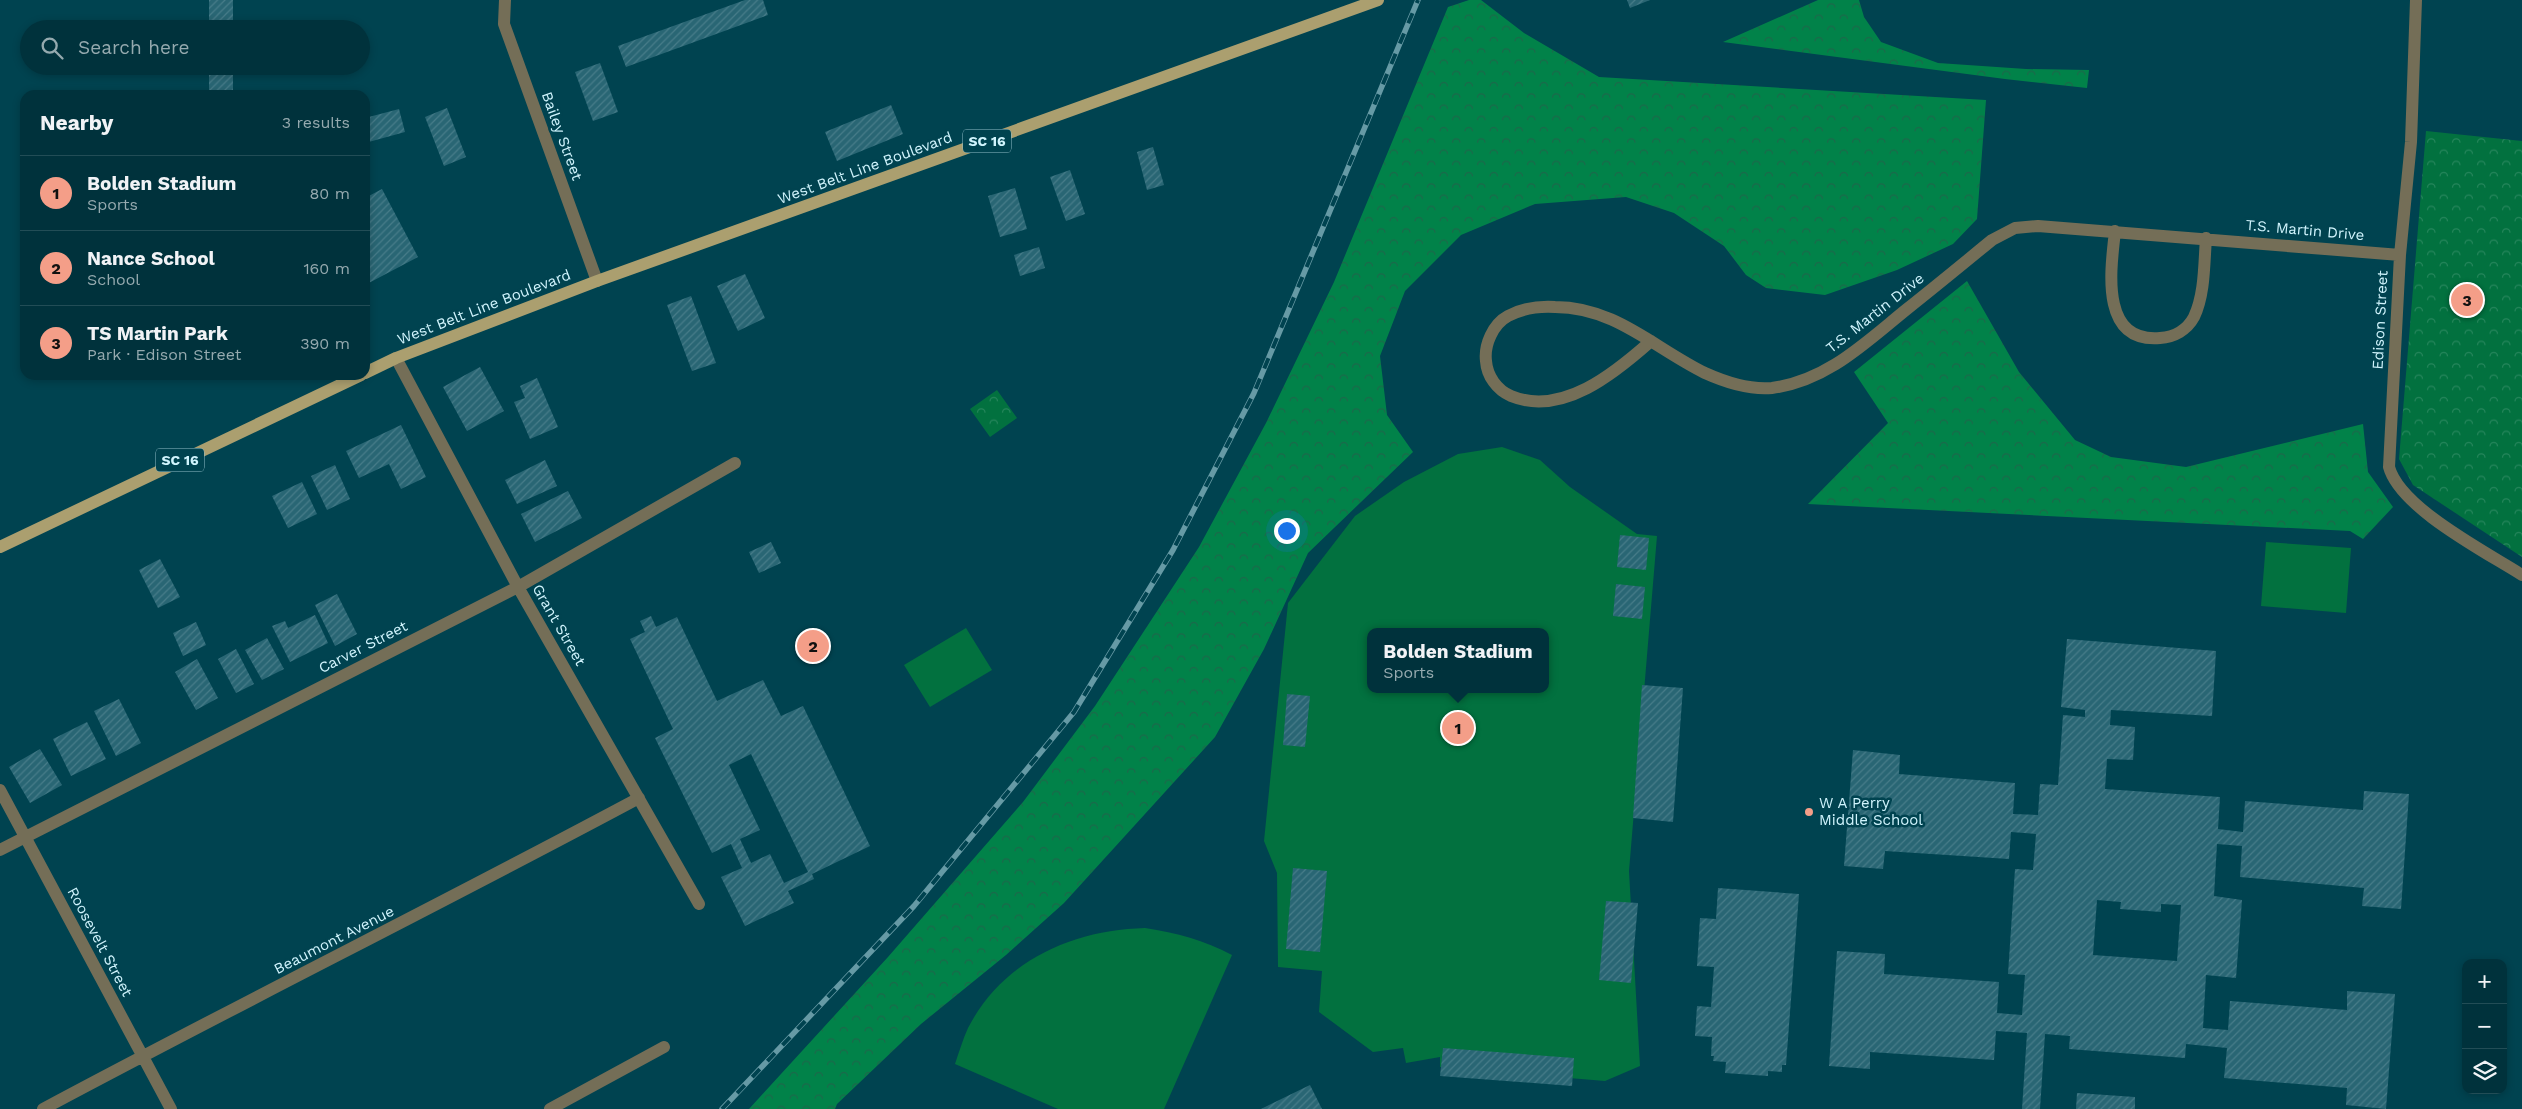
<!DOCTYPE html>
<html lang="en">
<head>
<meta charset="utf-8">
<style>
  :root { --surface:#00323c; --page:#0a3a43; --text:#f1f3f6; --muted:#95aaaf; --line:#224d56; --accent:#f49e88 }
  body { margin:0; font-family:"Work Sans",sans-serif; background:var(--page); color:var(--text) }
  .controls { position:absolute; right:15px; bottom:15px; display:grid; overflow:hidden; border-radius:10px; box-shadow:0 2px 8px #0003 }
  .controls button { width:45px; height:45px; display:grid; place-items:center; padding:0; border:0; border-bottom:1px solid var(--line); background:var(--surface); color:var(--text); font:25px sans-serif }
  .you { position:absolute; left:1286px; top:530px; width:18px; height:18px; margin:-12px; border:4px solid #fff; border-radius:50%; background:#1a73e8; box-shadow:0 0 0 8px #1a73e833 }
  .badge { display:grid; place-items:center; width:32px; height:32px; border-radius:50%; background:var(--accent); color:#111; font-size:16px; font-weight:700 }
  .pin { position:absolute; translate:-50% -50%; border:2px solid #fff; box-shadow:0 1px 5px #0006 }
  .popup { position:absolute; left:1367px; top:628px; width:182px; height:65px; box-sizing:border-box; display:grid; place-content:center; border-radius:10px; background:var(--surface); filter:drop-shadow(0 1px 4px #0005); font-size:16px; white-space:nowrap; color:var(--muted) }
  .popup b { font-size:19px; color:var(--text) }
  .popup::after { content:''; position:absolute; left:50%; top:100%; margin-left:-10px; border:10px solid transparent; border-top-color:var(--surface) }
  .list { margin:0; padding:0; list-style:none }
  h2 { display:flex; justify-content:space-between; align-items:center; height:65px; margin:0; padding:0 20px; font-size:21px }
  h2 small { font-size:16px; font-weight:400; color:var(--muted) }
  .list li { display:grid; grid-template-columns:32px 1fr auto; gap:15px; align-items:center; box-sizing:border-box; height:75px; padding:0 20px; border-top:1px solid var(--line) }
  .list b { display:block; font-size:19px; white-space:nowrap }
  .list p { margin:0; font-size:16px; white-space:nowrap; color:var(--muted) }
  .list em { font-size:16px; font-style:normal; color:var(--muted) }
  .icon { flex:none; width:28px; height:28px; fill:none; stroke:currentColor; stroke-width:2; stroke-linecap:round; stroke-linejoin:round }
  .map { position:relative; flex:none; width:2522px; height:1109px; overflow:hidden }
  .search { position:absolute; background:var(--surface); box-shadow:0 2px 8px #0003; left:20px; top:20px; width:350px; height:55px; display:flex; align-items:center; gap:12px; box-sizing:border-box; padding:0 18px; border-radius:28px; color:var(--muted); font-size:19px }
  .panel { position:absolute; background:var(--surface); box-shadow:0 2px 8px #0003; left:20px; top:90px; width:350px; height:290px; border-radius:15px }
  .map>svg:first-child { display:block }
  .green { fill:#02713f; fill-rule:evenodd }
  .forest { fill:url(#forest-crowns) }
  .park { fill:url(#park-crowns) }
  .building { fill:url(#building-hatch); fill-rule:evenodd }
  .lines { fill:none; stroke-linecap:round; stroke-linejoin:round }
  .minor { stroke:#746e57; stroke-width:12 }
  .major { stroke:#ab9f6f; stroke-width:12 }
  .rail-casing { stroke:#669aa5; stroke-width:5.5 }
  .rail { stroke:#004350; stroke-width:4; stroke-dasharray:11; stroke-linecap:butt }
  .poi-dot { fill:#f49e88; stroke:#004350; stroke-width:2 }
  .labels { text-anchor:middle; stroke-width:5; stroke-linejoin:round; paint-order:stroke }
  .shield { fill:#004350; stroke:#92bfc9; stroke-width:1 }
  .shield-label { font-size:14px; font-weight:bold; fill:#d0f4fd }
  .street-label { font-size:15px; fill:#d0f4fd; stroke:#004350 }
  .poi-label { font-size:15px; fill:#d0f4fd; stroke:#004350; text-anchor:start }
</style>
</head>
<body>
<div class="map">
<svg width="2522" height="1109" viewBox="0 0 2522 1109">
  <defs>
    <pattern id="forest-crowns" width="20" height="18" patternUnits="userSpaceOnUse" patternTransform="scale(1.25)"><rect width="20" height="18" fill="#018249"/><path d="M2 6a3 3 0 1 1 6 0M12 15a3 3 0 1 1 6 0" fill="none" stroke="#1c684a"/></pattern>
    <pattern id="park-crowns" width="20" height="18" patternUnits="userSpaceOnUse" patternTransform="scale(1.25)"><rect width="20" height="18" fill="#02713f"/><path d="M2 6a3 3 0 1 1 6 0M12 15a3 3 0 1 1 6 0" fill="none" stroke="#26865c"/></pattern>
    <pattern id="building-hatch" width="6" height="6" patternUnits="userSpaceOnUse" patternTransform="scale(1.25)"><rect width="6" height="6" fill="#296674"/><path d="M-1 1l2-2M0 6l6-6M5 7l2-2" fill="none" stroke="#477c89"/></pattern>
  </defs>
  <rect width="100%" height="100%" fill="#004350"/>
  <!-- green -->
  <path class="green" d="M1502 447 1540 460 1570 487 1637 534 1657 536 1629 871 1640 1066 1605 1081 1440 1067V1057L1406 1063 1403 1048 1373 1052 1319 1012 1322 971 1278 967 1277 873 1264 841 1288 603 1355 516 1404 482 1458 454ZM1370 632H1546V689H1370Z
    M2266 542 2351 548 2346 613 2261 606Z
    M966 628 992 670 930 707 904 665Z
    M1145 928C1177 933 1204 940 1232 955L1164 1109H1058L955 1064C959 1052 963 1039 968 1028 1003 960 1073 930 1145 928Z"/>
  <!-- forest -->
  <path class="forest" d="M1469 0H1481L1524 33 1599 77 1986 100 1977 219 1953 244 1897 270 1825 295 1766 288 1746 275 1724 246 1674 213 1626 197 1535 204 1461 235 1405 291 1380 356 1387 415 1413 452 1308 553 1264 649 1215 737 1064 903 1006 955 921 1024 837 1104 835 1109H749L888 957 1023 802 1095 706 1199 547 1266 423 1334 282 1448 7Z
    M1818 0H1859L1864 17 1881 42 1938 63 2026 69 2089 70 2087 88 2005 79 1723 42Z
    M1967 281 2019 372 2075 440 2111 457 2186 467 2363 424 2368 472 2393 507 2363 539 2350 531 1808 504 1888 423 1854 372Z"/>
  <!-- park -->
  <path class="park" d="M2426 131 2522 141V557L2413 485 2399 459Z
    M997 390 1017 418 990 437 970 409Z"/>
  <!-- building -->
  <path class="building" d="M209 0H233V29H209Z
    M745 0H763L768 15 626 67 618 46Z
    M1627 0H1650L1630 8Z
    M600 63 618 112 593 121 575 72Z
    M209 66H233V95H209Z
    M891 105 903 134 837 161 825 132Z
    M447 108 466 157 444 166 425 117Z
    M399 109 405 132 365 143V118Z
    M1153 147 1164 185 1147 190 1137 152Z
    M1070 170 1085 214 1066 221 1050 177Z
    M1015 188 1027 229 1000 237 988 196Z
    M382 189 418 257 365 285V198Z
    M1039 247 1045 268 1020 276 1014 255Z
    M745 274 765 318 738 331 717 286Z
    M691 296 716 363 692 371 667 305Z
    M480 367 504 411 467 431 443 387Z
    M537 378 558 427 530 439 514 402 525 398 520 386Z
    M401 425 426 477 401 489 389 464 359 478 346 451Z
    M545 460 557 486 517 504 505 480Z
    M335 465 350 499 327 510 311 476Z
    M302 482 317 514 288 528 272 496Z
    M568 491 582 518 535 542 521 514Z
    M1620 535 1649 538 1646 570 1617 567Z
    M771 542 781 563 759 573 749 552Z
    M160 559 180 597 158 608 139 570Z
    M1616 584 1645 587 1642 619 1613 616Z
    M337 594 357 634 335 646 315 605Z
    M315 615 328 643 290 662 272 626 285 621 288 628Z
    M651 616 656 627 677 617 717 701 763 680 781 716 803 706 870 846 812 874 814 879 788 891 794 903 745 926 721 877 742 868 731 844 712 853 655 738 673 729 630 639 645 632 640 621ZM751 754 808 872 784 883 770 854 751 863 740 839 760 830 729 765Z
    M196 622 206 645 183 656 173 633Z
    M267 638 284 669 262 680 245 650Z
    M2067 639 2216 651 2212 716 2111 710 2110 725 2135 727 2133 760 2107 759 2105 789 2220 797 2218 829 2243 832 2245 801 2363 810 2364 791 2409 794 2401 909 2362 906 2364 888 2240 877 2242 846 2217 844 2214 896 2242 900 2236 978 2206 975 2203 1028 2228 1030 2230 1001 2347 1010V991L2395 994 2386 1109 2346 1105 2347 1088 2224 1078 2227 1048 2186 1044 2185 1058 2069 1049 2070 1036 2045 1034 2040 1109H2022L2027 1033 1996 1031 1994 1060 1870 1052V1069L1829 1066 1837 951 1885 954 1884 974 1999 982 1997 1013 2022 1015 2025 975 2008 974 2015 869 2033 870 2036 834 2011 832 2009 859 1885 851 1883 869 1844 866 1853 750 1900 755 1899 774 2015 783 2013 814 2038 815 2040 784 2058 785 2063 715 2085 717V710L2061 707ZM2097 900 2121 902 2120 909 2161 912V904L2181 905 2177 961 2093 955Z
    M236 649 254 684 236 693 218 659Z
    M197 659 218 698 196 710 175 672Z
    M1642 685 1683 688 1673 822 1633 818Z
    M1287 694 1310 696 1305 747 1283 745Z
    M119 699 141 743 116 756 94 711Z
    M87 722 106 759 71 776 53 739Z
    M40 749 62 785 30 803 9 767Z
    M1293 868 1327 871 1320 952 1286 949Z
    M1718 888 1799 894 1786 1065H1782V1072L1768 1071V1076L1725 1073 1726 1062 1713 1061 1714 1056H1711L1712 1037 1695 1036 1697 1006 1711 1007 1714 967 1697 966 1700 918 1716 919Z
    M1606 901 1638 903 1631 983 1599 980Z
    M1443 1048 1574 1058 1572 1086 1440 1076Z
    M1310 1085 1322 1109H1261Z
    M2077 1093 2135 1097V1109H2076Z"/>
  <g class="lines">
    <!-- minor -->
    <path class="minor" d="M505 0 504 24 597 281
      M2416 0 2411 142 2400 255 2389 467C2400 508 2486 552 2522 575
      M2115 231C2111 268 2099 343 2160 338 2174 337 2187 330 2194 317 2205 294 2204 263 2206 238
      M1651 341C1615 373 1562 417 1511 396 1497 390 1487 376 1486 361 1484 345 1493 324 1508 316 1523 308 1538 306 1555 307 1615 307 1654 348 1705 373 1725 382 1750 390 1772 388 1827 381 1866 342 1907 309 1936 286 1964 263 1992 240L2015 228 2038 226 2400 255
      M396 358 518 587 699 904
      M0 790 171 1109
      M0 850 518 587 735 463
      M43 1109C241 1003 441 904 639 798
      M550 1109 664 1047"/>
    <!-- major -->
    <path class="major" d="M365 373 396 358 597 281 1378 0
      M0 547 361 375"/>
    <defs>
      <path id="rail" d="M722 1109 914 906 1074 712 1173 550 1254 393 1418 0"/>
    </defs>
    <!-- rail casing -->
    <use href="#rail" class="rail-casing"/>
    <!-- rail -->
    <use href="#rail" class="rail"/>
  </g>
  <!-- markers -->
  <circle class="poi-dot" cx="1809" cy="812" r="5"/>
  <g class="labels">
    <!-- shield labels -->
    <g class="shield">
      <rect x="963" y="129.5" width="48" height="23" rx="4"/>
      <rect x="156" y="448.5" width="48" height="23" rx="4"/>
    </g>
    <g class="shield-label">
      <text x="987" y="146">SC 16</text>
      <text x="180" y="465">SC 16</text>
    </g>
    <!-- street labels -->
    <g class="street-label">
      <text transform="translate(562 136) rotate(70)" y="5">Bailey Street</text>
      <text transform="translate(865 168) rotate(-20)" y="5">West Belt Line Boulevard</text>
      <text transform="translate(2305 230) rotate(5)" y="5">T.S. Martin Drive</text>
      <text transform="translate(484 307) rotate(-21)" y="5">West Belt Line Boulevard</text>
      <text transform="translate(1875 313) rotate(-38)" y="5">T.S. Martin Drive</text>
      <text transform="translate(2380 320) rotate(-87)" y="5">Edison Street</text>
      <text transform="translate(559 625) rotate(60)" y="5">Grant Street</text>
      <text transform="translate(363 647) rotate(-27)" y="5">Carver Street</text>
      <text transform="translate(334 940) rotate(-27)" y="5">Beaumont Avenue</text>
      <text transform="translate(100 942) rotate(62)" y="5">Roosevelt Street</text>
    </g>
    <!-- poi labels -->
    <g class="poi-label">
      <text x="1819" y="808">W A Perry<tspan x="1819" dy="17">Middle School</tspan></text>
    </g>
  </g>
</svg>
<div class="controls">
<button>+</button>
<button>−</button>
<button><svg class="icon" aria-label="layers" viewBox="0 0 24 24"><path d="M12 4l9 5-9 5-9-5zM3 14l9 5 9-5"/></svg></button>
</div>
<div class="you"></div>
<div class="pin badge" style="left:1458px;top:728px">1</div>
<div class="popup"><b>Bolden Stadium</b>Sports</div>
<div class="pin badge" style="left:813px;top:646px">2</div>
<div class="pin badge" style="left:2467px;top:300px">3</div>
<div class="search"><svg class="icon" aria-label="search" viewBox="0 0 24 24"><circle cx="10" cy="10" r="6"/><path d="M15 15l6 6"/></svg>Search here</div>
<section class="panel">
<h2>Nearby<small>3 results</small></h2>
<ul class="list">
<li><span class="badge">1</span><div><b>Bolden Stadium</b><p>Sports</p></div><em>80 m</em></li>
<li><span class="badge">2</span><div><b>Nance School</b><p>School</p></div><em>160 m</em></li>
<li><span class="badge">3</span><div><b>TS Martin Park</b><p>Park · Edison Street</p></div><em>390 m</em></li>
</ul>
</section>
</div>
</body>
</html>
